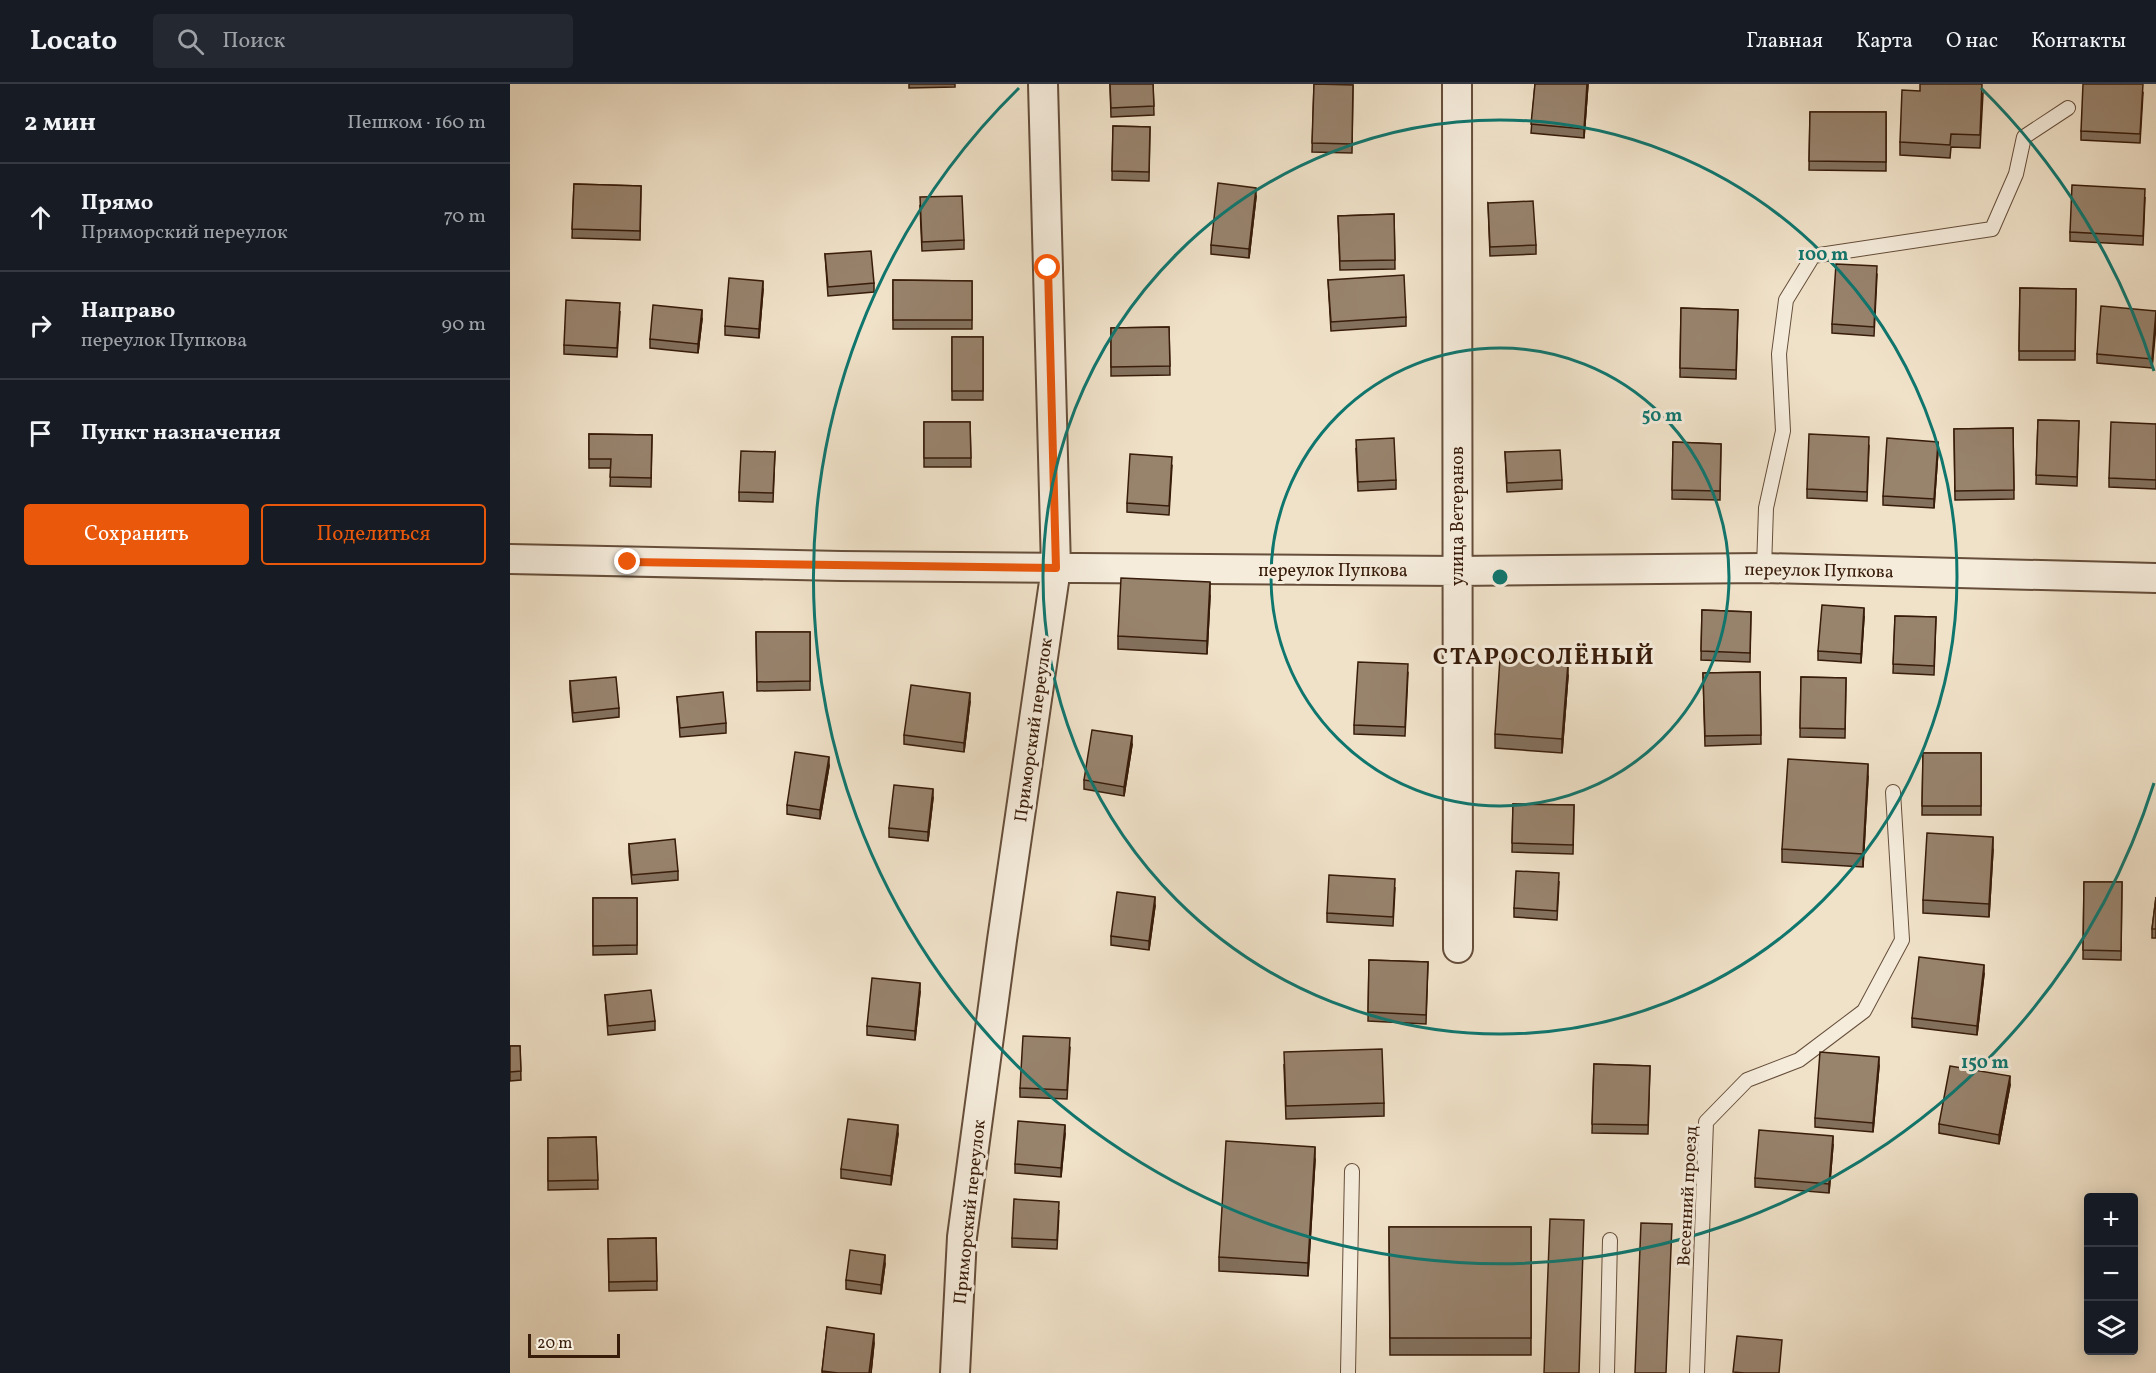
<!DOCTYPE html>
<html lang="ru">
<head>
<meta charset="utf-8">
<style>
  :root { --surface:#171b24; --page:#242831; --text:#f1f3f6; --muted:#9ea1a6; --line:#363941; --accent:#ea580c }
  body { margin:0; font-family:Vollkorn,serif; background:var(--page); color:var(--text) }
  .controls { position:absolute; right:18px; bottom:18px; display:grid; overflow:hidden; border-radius:6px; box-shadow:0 3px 15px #0003 }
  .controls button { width:54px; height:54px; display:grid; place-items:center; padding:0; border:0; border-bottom:2px solid var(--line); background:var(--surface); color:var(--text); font:30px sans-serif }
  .scale { position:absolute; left:18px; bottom:15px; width:92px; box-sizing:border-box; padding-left:6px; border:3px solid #381c0a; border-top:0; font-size:16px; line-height:21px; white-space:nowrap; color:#381c0a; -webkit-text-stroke:4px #f5ecdc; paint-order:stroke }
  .stop { position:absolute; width:18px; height:18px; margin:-14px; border:4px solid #ea580c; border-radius:50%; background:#fff }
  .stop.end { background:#ea580c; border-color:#fff; box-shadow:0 2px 6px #0008 }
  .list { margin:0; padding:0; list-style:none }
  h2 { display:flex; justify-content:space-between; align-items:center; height:78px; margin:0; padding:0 24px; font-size:26px }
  h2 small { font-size:20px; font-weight:400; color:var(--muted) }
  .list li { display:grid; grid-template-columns:39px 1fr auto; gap:18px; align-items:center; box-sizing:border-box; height:108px; padding:0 24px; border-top:2px solid var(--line) }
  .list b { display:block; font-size:22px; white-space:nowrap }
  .list p { margin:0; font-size:20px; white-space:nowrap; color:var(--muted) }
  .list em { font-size:20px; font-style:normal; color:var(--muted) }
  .actions { display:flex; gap:12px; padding:18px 24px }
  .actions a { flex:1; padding:14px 0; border:2px solid var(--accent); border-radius:6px; text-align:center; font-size:21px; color:var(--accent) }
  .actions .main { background:var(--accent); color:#fff }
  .icon { flex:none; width:33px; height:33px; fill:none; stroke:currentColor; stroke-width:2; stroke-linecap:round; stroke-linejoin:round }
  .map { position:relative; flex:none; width:1646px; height:1289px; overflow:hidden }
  header { display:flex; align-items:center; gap:36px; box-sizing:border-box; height:84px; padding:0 30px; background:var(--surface); border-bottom:2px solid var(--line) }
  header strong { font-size:28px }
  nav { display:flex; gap:33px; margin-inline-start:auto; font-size:21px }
  .search { width:420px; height:54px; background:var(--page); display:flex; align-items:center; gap:15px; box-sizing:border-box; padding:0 21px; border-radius:6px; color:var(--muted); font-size:22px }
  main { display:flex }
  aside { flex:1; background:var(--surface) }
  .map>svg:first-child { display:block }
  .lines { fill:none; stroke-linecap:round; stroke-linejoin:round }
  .lane-casing { stroke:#664e3a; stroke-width:16 }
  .street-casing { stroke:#664e3a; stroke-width:32 }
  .lane { stroke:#f5ecdc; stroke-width:14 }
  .street { stroke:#f5ecdc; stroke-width:28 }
  .wall { fill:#83715e; stroke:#381c0a; stroke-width:1.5 }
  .shaded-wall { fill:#6a5c4c; stroke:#381c0a; stroke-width:1.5 }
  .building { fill:#98836d; stroke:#381c0a; stroke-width:1.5 }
  .route { stroke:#ea580c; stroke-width:8 }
  .ring { fill:none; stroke:#0f766e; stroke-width:3 }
  .labels { text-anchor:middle; stroke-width:6; stroke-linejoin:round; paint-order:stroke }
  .street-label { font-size:18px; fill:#381c0a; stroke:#f5ecdc }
  .district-label { font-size:24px; font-weight:bold; letter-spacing:1.5px; fill:#381c0a; stroke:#f5ecdc }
  .centre { fill:#0f766e; stroke:#f5ecdc; stroke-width:3 }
  .ring-label { font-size:18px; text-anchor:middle; font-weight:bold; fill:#0f766e; stroke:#f5ecdc; stroke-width:6; stroke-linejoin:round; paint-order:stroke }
</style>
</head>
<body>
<header>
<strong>Locato</strong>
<div class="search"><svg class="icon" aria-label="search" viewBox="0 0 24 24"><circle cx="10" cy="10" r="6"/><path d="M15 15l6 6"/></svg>Поиск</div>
<nav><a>Главная</a><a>Карта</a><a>О нас</a><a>Контакты</a></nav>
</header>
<main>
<aside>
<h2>2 мин<small>Пешком · 160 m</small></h2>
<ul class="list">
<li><svg class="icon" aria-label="ahead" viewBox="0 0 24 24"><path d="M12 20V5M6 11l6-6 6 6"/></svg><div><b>Прямо</b><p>Приморский переулок</p></div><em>70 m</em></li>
<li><svg class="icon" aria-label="right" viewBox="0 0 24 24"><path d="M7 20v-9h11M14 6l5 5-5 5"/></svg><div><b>Направо</b><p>переулок Пупкова</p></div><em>90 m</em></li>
<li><svg class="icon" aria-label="arrive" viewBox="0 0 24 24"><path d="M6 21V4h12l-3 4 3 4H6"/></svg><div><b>Пункт назначения</b></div></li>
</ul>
<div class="actions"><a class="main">Сохранить</a><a>Поделиться</a></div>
</aside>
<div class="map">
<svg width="1646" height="1289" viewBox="0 0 1646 1289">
  <rect width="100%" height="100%" fill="#f0e2c9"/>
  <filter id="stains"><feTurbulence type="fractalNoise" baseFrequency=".00333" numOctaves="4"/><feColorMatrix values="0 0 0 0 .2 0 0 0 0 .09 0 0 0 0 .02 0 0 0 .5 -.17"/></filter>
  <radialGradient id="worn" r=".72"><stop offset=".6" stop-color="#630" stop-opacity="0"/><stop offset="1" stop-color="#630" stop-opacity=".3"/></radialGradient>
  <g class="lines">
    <defs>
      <path id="lane" d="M1254 484 1256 424 1273 347 1269 270 1276 216 1303 172 1482 145 1506 90 1514 53 1558 24
        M838 1289 842 1087
        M1097 1289 1100 1156
        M1187 1289 1196 1038 1237 996 1289 976 1354 927 1392 856 1383 708"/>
      <path id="street" d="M947 0 948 864
        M0 475 331 482 947 487 1254 484 1646 494
        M445 1289 452 1153 492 856 546 484 533 0"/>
    </defs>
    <!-- lane casing -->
    <use href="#lane" class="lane-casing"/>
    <!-- street casing -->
    <use href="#street" class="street-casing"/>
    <!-- lane -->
    <use href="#lane" class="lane"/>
    <!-- street -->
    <use href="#street" class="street"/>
  </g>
  <!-- wall -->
  <path class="wall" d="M399 0H445V3L399 4Z
    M600 0H643L644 31 601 33Z
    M804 0 843 1 842 69 802 68Z
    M1025 0H1078L1074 54 1021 49Z
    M1473 9 1470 64 1441 63 1440 74 1390 71V58Z
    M1633 9 1630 59 1571 56V47Z
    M1300 28H1376V87L1299 86Z
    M603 42 640 43 639 97 602 96Z
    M64 100 131 102 130 156 62 154Z
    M746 113 739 174 701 170V161Z
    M1635 114 1633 161 1560 157V148Z
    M978 119 1026 161V170L980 172Z
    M410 122 454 156V165L412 167Z
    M884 130 885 185 830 186 828 132Z
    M315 170 364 199V208L318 212Z
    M1367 191 1364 252 1322 249V240Z
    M383 196 462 197V245H383Z
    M818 196 896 233V242L821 247Z
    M1510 204 1566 205 1565 276H1509Z
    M253 206 249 254 215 251V242Z
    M1171 224 1228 226 1226 295 1170 293Z
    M1646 227 1642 284 1587 279V270Z
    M110 228 107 273 54 270V261Z
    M192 235 188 269 140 264V255Z
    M659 243 660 291 601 292V244Z
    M442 253H473V316H442Z
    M1528 336 1569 337 1567 402 1526 400Z
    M414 338H460L461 383H414Z
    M1646 340V405L1599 403V394Z
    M1503 344 1504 415 1445 416 1444 345Z
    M79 350 142 351 141 403 100 402 101 384H79Z
    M1163 358 1211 360 1210 416 1162 415Z
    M1359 362 1357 417 1297 414V405Z
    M846 365 886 396V405L848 407Z
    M1428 367 1424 424 1373 421V412Z
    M265 368 263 418 229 417V408Z
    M995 368 1052 396V405L997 408Z
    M662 382 659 431 617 428V419Z
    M700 512 697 570 608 565V552Z
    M1192 526 1241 528 1240 578 1191 576Z
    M1385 532 1426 533 1424 591 1383 589Z
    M1354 533 1351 579 1308 576V567Z
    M246 548H300V606L247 607Z
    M1250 588 1251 660 1195 662 1193 589Z
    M898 589 895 652 844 650V641Z
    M1058 592 1052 669 985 664V650Z
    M1291 593 1336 594 1335 654 1290 653Z
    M60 597 109 624V633L63 638 60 606Z
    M167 613 216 639V649L170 653Z
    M460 618 454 668 394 660V651Z
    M622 661 614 712 574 705V696Z
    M1413 669H1471V731H1412Z
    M319 682 310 735 277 730V721Z
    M1358 693 1353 783 1272 778V765Z
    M423 714 418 757 379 753V744Z
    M1003 720 1064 721 1063 770 1002 768Z
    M119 760 168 787V796L122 800 119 769Z
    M1483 766 1479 833 1413 829V816Z
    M1049 798 1047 836 1004 833V824Z
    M1574 798H1612L1611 876 1573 875Z
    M885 804 883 842 817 838V829Z
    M1646 813V854H1642V845Z
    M83 814H127V870L83 871Z
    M645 822 639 866 601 861V852Z
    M859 876 918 878 916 940 858 937Z
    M1474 890 1467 951 1402 943V934Z
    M410 908 405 956 357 951V942Z
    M95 911 145 937V946L98 951Z
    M0 962H10L11 996 0 997Z
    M560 964 557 1015 510 1013V1004Z
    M1084 980 1140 982 1138 1050 1082 1049Z
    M774 981 874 1019V1032L776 1035Z
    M1369 982 1363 1048 1305 1043V1034Z
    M1500 1001 1489 1060 1429 1049V1040Z
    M388 1050 381 1101 331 1094V1085Z
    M555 1050 551 1093 505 1089V1080Z
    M86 1053 88 1105 38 1106V1054Z
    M1323 1061 1319 1109 1245 1103V1094Z
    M805 1076 798 1192 709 1187V1173Z
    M549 1127 547 1165 502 1163V1154Z
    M879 1143H1021V1271H880Z
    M146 1154 147 1206 99 1207 98 1155Z
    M375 1180 371 1210 336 1205V1196Z
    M317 1243 364 1259 361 1289H312Z"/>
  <!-- shaded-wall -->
  <path class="shaded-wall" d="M1077 0H1078L1074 54V45Z
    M746 104V113L739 174V165Z
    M253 197V206L249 254V245Z
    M192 226V235L188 269V260Z
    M1646 233V242L1642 284V275Z
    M1428 358V367L1424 424V415Z
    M700 498V512L697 570V557Z
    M1354 524V533L1351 579V570Z
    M1058 579V592L1052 669V655Z
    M460 609V618L454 668V659Z
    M622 652V661L614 712V703Z
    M319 673V682L310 735V726Z
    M1358 680V693L1353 783V770Z
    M423 705V714L418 757V748Z
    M1483 753V766L1479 833V820Z
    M645 813V822L639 866V857Z
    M1474 881V890L1467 951V942Z
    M410 899V908L405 956V947Z
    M1369 973V982L1363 1048V1039Z
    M1500 992V1001L1489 1060V1051Z
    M388 1041V1050L381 1101V1092Z
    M555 1041V1050L551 1093V1084Z
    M1323 1052V1061L1319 1109V1100Z
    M805 1063V1076L798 1192V1179Z
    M375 1171V1180L371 1210V1201Z
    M364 1250V1259L361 1289H359Z"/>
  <!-- building -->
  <path class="building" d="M600 0H643L644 22 601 24Z
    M804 0 843 1 842 60 802 59Z
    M1025 0H1077L1074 45 1021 40Z
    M1410 0H1472L1470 51 1441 50 1440 61 1390 58 1392 6 1410 7Z
    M1573 0H1633L1630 50 1571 47Z
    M1300 28H1376V78L1299 77Z
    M603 42 640 43 639 88 602 87Z
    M708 99 746 104 739 165 701 161Z
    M64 100 131 102 130 147 62 145Z
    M1562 101 1635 105 1633 152 1560 148Z
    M452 112 454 156 412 158 410 113Z
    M1023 117 1026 161 980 163 978 119Z
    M884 130 885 176 830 177 828 132Z
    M361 167 364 199 318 203 315 170Z
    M1326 180 1367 182 1364 243 1322 240Z
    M894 191 896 233 821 238 818 196Z
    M219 194 253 197 249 245 215 242Z
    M383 196 462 197V236H383Z
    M1510 204 1566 205 1565 267H1509Z
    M56 216 110 219 107 264 54 261Z
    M143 221 192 226 188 260 140 255Z
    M1591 222 1646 227 1642 275 1587 270Z
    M1171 224 1228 226 1226 286 1170 284Z
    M659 243 660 282 601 283V244Z
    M442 253H473V307H442Z
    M1528 336 1569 337 1567 393 1526 391Z
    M414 338H460L461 374H414Z
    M1601 338 1646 340V396L1599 394Z
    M1503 344 1504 406 1445 407 1444 345Z
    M79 350 142 351 141 394 100 393 101 375H79Z
    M1299 350 1359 353 1357 408 1297 405Z
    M884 354 886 396 848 398 846 356Z
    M1377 354 1428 358 1424 415 1373 412Z
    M1163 358 1211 360 1210 407 1162 406Z
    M1050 366 1052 396 997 399 995 368Z
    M231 367 265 368 263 409 229 408Z
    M620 370 662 373 659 422 617 419Z
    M611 494 700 498 697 557 608 552Z
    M1312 521 1354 524 1351 570 1308 567Z
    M1192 526 1241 528 1240 569 1191 567Z
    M1385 532 1426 533 1424 582 1383 580Z
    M246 548H300V597L247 598Z
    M990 574 1058 579 1052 655 985 650Z
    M848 578 898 580 895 643 844 641Z
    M1250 588 1251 651 1195 652 1193 589Z
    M106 593 109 624 63 629 60 597Z
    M1291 593 1336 594 1335 645 1290 644Z
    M401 601 460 609 454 659 394 651Z
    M213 608 216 639 170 644 167 613Z
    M582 646 622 652 614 703 574 696Z
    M285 668 319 673 310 726 277 721Z
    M1413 669H1471V722H1412Z
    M1278 675 1358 680 1353 770 1272 765Z
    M384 701 423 705 418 748 379 744Z
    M1003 720 1064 721 1063 761 1002 759Z
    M1417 749 1483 753 1479 820 1413 816Z
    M165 755 168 787 122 791 119 760Z
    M1006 787 1049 789 1047 827 1004 824Z
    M819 791 885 795 883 833 817 829Z
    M1574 798H1612L1611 867 1573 866Z
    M607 808 645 813 639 857 601 852Z
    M1646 813V845H1642Z
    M83 814H127V861L83 862Z
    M1409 873 1474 881 1467 942 1402 934Z
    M859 876 918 878 916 931 858 928Z
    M362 894 410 899 405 947 357 942Z
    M141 906 145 937 98 942 95 911Z
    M513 952 560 954 557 1006 510 1004Z
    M0 962H10L11 987 0 988Z
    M872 965 874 1019 776 1022 774 968Z
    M1310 968 1369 973 1363 1039 1305 1034Z
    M1084 980 1140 982 1138 1041 1082 1040Z
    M1440 982 1500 992 1489 1051 1429 1040Z
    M338 1035 388 1041 381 1092 331 1085Z
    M508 1037 555 1041 551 1084 505 1080Z
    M1249 1046 1323 1052 1319 1100 1245 1094Z
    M86 1053 88 1096 38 1097V1054Z
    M716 1057 805 1063 798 1179 709 1173Z
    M504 1115 549 1118 547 1156 502 1154Z
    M1040 1135 1074 1136 1069 1289H1034Z
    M1131 1139 1162 1140 1156 1289H1125Z
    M879 1143H1021V1254H880Z
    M146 1154 147 1197 99 1198 98 1155Z
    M340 1166 375 1171 371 1201 336 1196Z
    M317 1243 364 1250 359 1289H328L312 1287Z
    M1227 1252 1272 1256 1269 1289H1235L1223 1288Z"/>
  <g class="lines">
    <!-- route -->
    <path class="route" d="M118 478 546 484 538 184"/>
  </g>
  <!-- distance rings -->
  <g class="ring">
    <circle cx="990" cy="493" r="229"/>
    <circle cx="990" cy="493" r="457"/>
    <path d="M1644 699A686 686 0 1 1 509 4M1471 4A686 686 0 0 1 1644 287"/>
  </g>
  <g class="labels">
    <!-- street labels -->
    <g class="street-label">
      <text transform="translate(947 432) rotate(-90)" y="6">улица Ветеранов</text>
      <text x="823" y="492">переулок Пупкова</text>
      <text transform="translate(1309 486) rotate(1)" y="6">переулок Пупкова</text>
      <text transform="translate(523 646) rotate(-82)" y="6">Приморский переулок</text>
      <text transform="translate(1177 1112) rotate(-87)" y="6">Весенний проезд</text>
      <text transform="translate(459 1128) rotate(-84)" y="6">Приморский переулок</text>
    </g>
    <!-- district labels -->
    <g class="district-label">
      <text x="1034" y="580">СТАРОCОЛЁНЫЙ</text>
    </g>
  </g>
  <circle cx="990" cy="493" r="9" class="centre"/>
  <g class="ring-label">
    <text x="1313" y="176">100 m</text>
    <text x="1152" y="337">50 m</text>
    <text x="1475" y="984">150 m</text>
  </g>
  <rect width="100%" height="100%" filter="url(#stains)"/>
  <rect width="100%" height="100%" fill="url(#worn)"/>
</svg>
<div class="controls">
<button>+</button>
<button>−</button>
<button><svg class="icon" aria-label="layers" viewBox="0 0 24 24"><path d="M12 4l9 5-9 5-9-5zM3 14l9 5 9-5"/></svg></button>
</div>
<div class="scale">20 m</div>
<div class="stop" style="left:538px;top:184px"></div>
<div class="stop end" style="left:118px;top:478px"></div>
</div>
</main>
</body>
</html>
